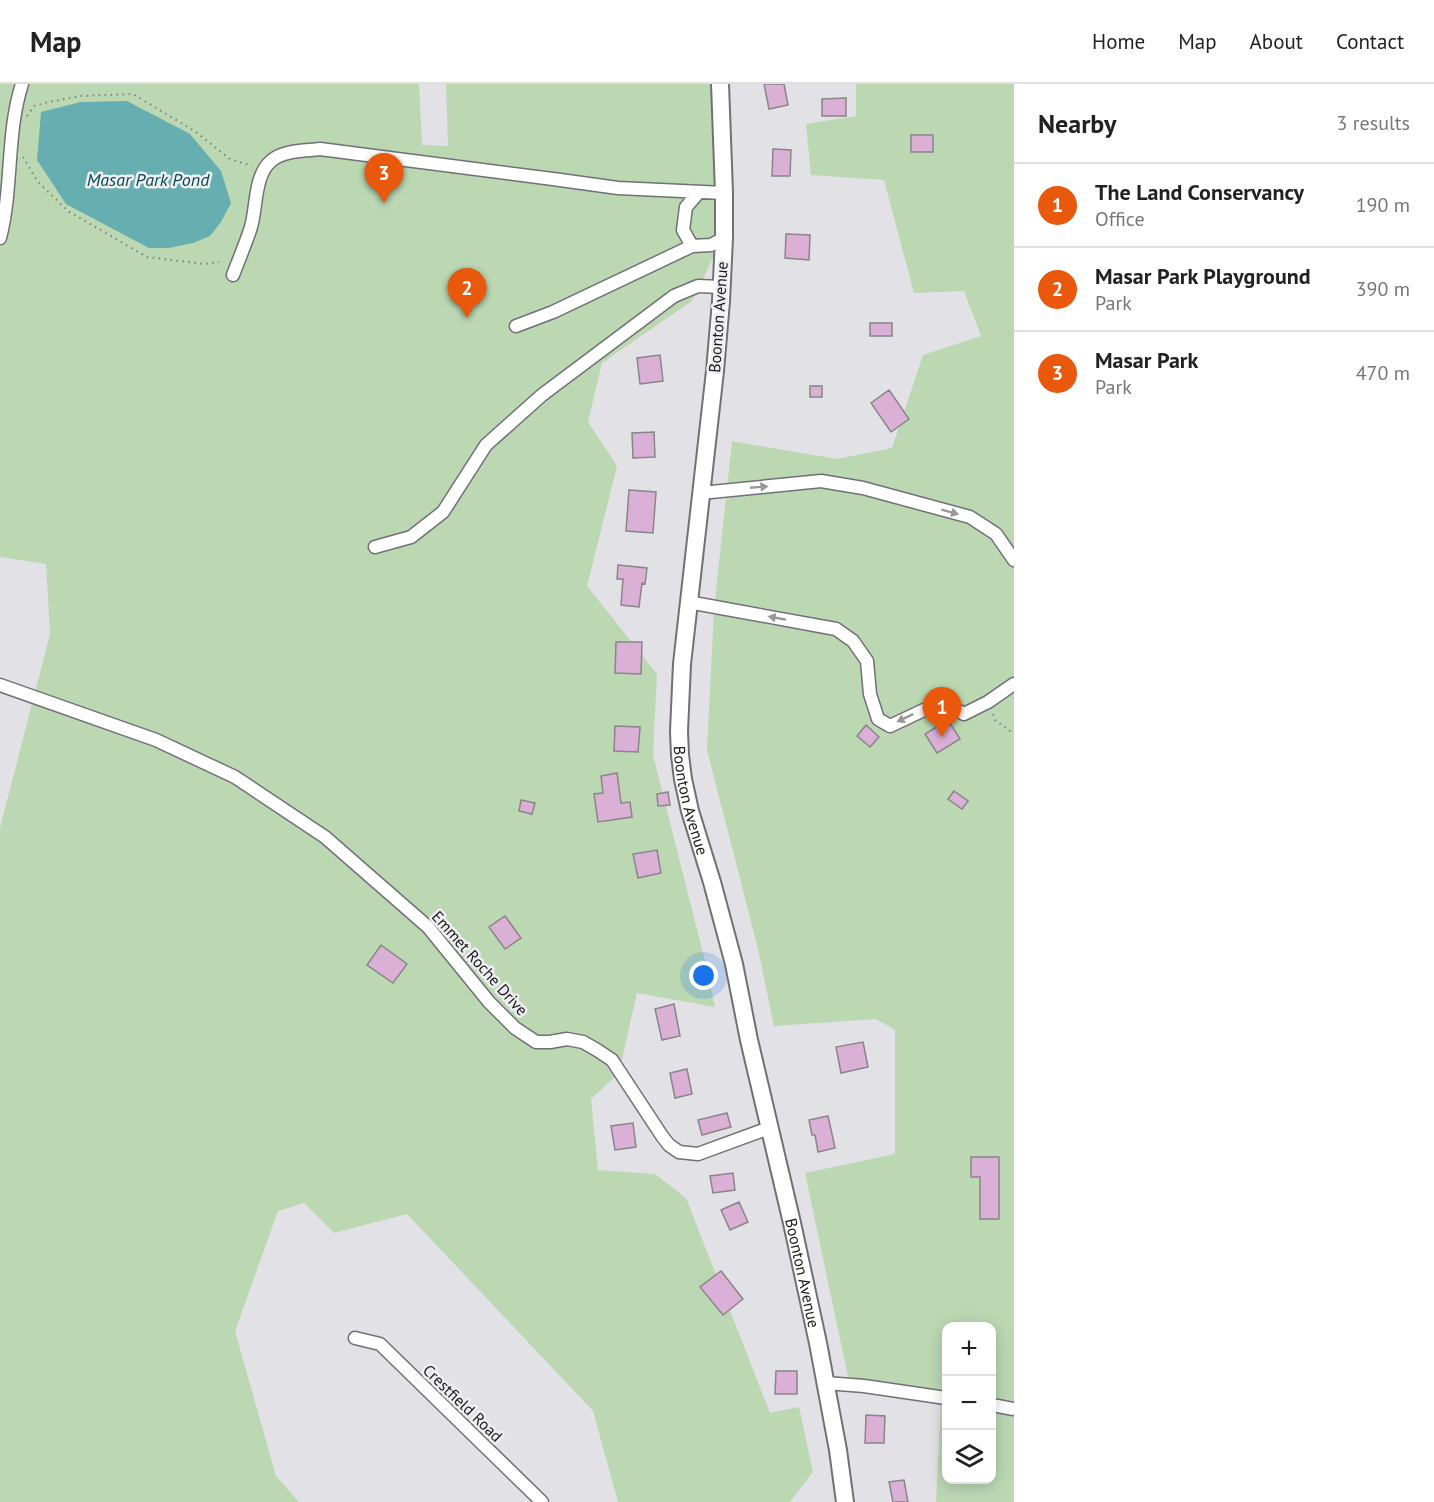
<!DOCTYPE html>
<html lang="en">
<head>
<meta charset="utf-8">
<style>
  :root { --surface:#fff; --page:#f2f2f2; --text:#222; --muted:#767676; --line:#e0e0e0; --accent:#ea580c }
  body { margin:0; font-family:"PT Sans",sans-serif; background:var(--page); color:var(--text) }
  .controls { position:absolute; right:18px; bottom:18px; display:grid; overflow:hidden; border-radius:12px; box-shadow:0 3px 15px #0003 }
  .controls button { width:54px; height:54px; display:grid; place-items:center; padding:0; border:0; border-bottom:2px solid var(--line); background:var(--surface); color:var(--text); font:30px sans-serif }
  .you { position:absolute; left:704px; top:892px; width:21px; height:21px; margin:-15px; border:4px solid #fff; border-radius:50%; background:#1a73e8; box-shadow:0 0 0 9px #1a73e833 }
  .badge { display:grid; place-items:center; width:39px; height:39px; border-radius:50%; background:var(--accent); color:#fff; font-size:20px; font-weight:700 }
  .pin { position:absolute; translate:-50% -50px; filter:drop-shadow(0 2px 3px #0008) }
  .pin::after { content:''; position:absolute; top:32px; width:21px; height:18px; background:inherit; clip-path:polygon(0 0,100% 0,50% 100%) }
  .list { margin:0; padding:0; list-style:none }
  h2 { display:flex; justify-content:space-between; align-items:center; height:78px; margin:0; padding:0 24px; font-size:26px }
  h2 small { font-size:20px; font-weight:400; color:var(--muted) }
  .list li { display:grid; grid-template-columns:39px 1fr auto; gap:18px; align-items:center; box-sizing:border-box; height:84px; padding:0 24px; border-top:2px solid var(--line) }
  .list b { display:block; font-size:22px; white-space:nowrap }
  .list p { margin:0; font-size:20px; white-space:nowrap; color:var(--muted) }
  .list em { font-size:20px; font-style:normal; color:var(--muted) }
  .icon { flex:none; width:33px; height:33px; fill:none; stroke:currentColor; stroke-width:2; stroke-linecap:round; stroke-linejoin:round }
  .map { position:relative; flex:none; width:1014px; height:1418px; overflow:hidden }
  header { display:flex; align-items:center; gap:36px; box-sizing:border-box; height:84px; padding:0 30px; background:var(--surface); border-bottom:2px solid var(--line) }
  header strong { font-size:28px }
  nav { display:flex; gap:33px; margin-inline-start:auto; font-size:21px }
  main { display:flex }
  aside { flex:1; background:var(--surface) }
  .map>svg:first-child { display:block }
  .green { fill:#bbd8b3; fill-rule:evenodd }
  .water { fill:#66aeaf }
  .building { fill:#dbb0d6; stroke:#898588; stroke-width:1.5 }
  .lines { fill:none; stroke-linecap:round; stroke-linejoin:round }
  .minor-casing { stroke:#717175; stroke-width:15 }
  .major-casing { stroke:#717175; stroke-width:20 }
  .path { stroke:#818083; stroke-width:2; stroke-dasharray:1.5 4.5; stroke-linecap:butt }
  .minor { stroke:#fff; stroke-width:12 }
  .major { stroke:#fff; stroke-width:16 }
  .oneway { fill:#989898 }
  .labels { text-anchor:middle; stroke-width:5; stroke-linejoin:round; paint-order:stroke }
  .street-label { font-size:16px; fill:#1a1a1b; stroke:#efeff3 }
  .water-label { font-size:18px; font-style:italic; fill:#064a4c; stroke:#efeff3 }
</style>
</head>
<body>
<header>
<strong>Map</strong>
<nav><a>Home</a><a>Map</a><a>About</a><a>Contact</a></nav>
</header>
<main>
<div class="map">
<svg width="1014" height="1418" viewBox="0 0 1014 1418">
  <rect width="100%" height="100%" fill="#e2e1e6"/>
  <!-- green -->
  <path class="green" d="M0 0H419L422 61 448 62 446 0H713L715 170 692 217 602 279 588 338 617 382 587 502 657 590 653 671 705 877 715 923 637 909 619 989 591 1015 598 1086 655 1090 686 1114 770 1329 799 1323 813 1388 790 1418H618L593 1327 407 1130 334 1149 304 1119 278 1127 235 1247 276 1392 299 1418H0V744L50 550 46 480 0 473Z
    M856 0H1014V1418H936L941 1314 851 1307 805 1089 895 1070V946L876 935 774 942 758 865 707 666 714 526 732 357 837 375 892 364 923 271 981 252 964 207 914 209 884 96 811 91 806 40 856 32ZM946 1242H992V1396H946Z"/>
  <!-- water -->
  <path class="water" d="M127 17 190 50 221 87 231 119 221 138 210 152 193 159 169 164H149L66 120 37 76 41 28 81 18Z"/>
  <!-- building -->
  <path class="building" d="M764 0H784L788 21 769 25Z
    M846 14V32H822V15Z
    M911 51H933V68H911Z
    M773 65 791 66 790 92H772Z
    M786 150 810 151 809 176 785 174Z
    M870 239H892V252H870Z
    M660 271 663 297 640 300 637 274Z
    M810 302H822V313H810Z
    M889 306 909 335 891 348 871 319Z
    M654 348 655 373 633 374 632 349Z
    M629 406 656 408 653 449 626 447Z
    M618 481 647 484 645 500 642 499 639 523 621 521 623 495H617Z
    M616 558H642L641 590 615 589Z
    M948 636 960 655 937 669 925 650Z
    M866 641 879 653 870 663 857 652Z
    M615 642 640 643 638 668 614 667Z
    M617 689 621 719 630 718 632 733 598 738 594 710 603 709 601 692Z
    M954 707 968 717 962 725 948 715Z
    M668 708 670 721 658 722 657 710Z
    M521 716 535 719 532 730 519 727Z
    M657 766 661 789 638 794 633 770Z
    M505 832 521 854 505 865 489 843Z
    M381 861 407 880 393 899 367 881Z
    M674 920 680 952 662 956 655 925Z
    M863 958 868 983 841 989 836 963Z
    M687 985 692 1010 675 1014 670 989Z
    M727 1029 731 1043 702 1051 698 1036Z
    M828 1032 835 1064 818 1068 815 1051H812L809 1036Z
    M633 1039 636 1063 615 1066 611 1042Z
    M971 1073H999V1135H980V1093H971Z
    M733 1089 735 1106 713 1109 710 1092Z
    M739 1118 748 1138 730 1146 721 1126Z
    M721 1187 743 1215 723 1231 700 1203Z
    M776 1287H797V1310H775Z
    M866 1331 885 1332 884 1359H865Z
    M904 1396 908 1418H893L889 1398Z"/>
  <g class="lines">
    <defs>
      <path id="minor" d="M699 108 686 123 683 146 692 162 711 161 724 154
        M0 154C13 103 6 50 22 0
        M233 191C239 175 246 159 251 143 257 122 254 92 271 77 284 66 304 67 320 65L553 95 618 104 724 109
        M516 242 553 228 692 162
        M701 409 821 397 863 404 970 433 996 450 1014 476
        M375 463 411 453 443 428 486 361 542 311 674 212 698 202 721 203
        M688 518 836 545 853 557 867 577 870 610 878 635 890 642 926 625 950 622 964 630 988 618 1014 600
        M0 601 156 656 235 693 325 753 428 843 489 918 515 944 536 958H550L567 955 583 958 597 966 612 976 662 1052 669 1061 679 1068 698 1070 769 1044
        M355 1254 380 1260 542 1418
        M826 1299 864 1302 946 1314
        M992 1321 1014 1325"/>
      <g id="major">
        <path id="s1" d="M720 0 724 109V154L721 217 715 287 682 580 679 647 680 671 683 695 690 727 712 798 734 880 749 956 792 1139 818 1259 838 1366 845 1418"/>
      </g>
    </defs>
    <!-- minor casing -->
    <use href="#minor" class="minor-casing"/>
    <!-- major casing -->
    <use href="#major" class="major-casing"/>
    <!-- path -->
    <path class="path" d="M27 32 34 22 44 19 80 12 133 10 196 48 230 75 252 82
      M23 73 38 98 68 127 147 173 204 180 219 178
      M993 630 995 636 1014 650"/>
    <!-- minor -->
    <use href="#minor" class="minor"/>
    <!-- major -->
    <use href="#major" class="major"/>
  </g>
  <!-- one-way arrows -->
  <defs><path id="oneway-solid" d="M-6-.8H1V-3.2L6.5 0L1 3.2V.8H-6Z" transform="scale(1.5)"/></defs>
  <g class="oneway">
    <use href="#oneway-solid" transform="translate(759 403) rotate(-5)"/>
    <use href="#oneway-solid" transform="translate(950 428) rotate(15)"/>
    <use href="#oneway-solid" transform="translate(777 534) rotate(-170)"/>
    <use href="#oneway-solid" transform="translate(905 634) rotate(154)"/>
  </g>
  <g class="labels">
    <!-- street labels -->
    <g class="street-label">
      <text transform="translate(718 233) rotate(-86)" y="6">Boonton Avenue</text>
      <text dy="6" stroke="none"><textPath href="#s1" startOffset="720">Boonton Avenue</textPath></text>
      <text transform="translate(480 879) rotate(48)" y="6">Emmet Roche Drive</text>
      <text dy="6" stroke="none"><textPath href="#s1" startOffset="1206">Boonton Avenue</textPath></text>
      <text transform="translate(463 1319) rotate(44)" y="6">Crestfield Road</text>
    </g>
    <!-- water labels -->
    <g class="water-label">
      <text x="148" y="102">Masar Park Pond</text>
    </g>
  </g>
</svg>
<div class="controls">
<button>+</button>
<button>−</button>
<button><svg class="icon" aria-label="layers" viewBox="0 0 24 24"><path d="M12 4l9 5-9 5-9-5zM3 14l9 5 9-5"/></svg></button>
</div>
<div class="you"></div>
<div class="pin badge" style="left:942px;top:653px">1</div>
<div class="pin badge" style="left:467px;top:234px">2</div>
<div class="pin badge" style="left:384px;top:119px">3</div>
</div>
<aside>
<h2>Nearby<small>3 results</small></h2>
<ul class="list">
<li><span class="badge">1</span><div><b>The Land Conservancy</b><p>Office</p></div><em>190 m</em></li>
<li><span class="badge">2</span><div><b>Masar Park Playground</b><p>Park</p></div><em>390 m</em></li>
<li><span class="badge">3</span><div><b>Masar Park</b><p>Park</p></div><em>470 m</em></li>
</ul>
</aside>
</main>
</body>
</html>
